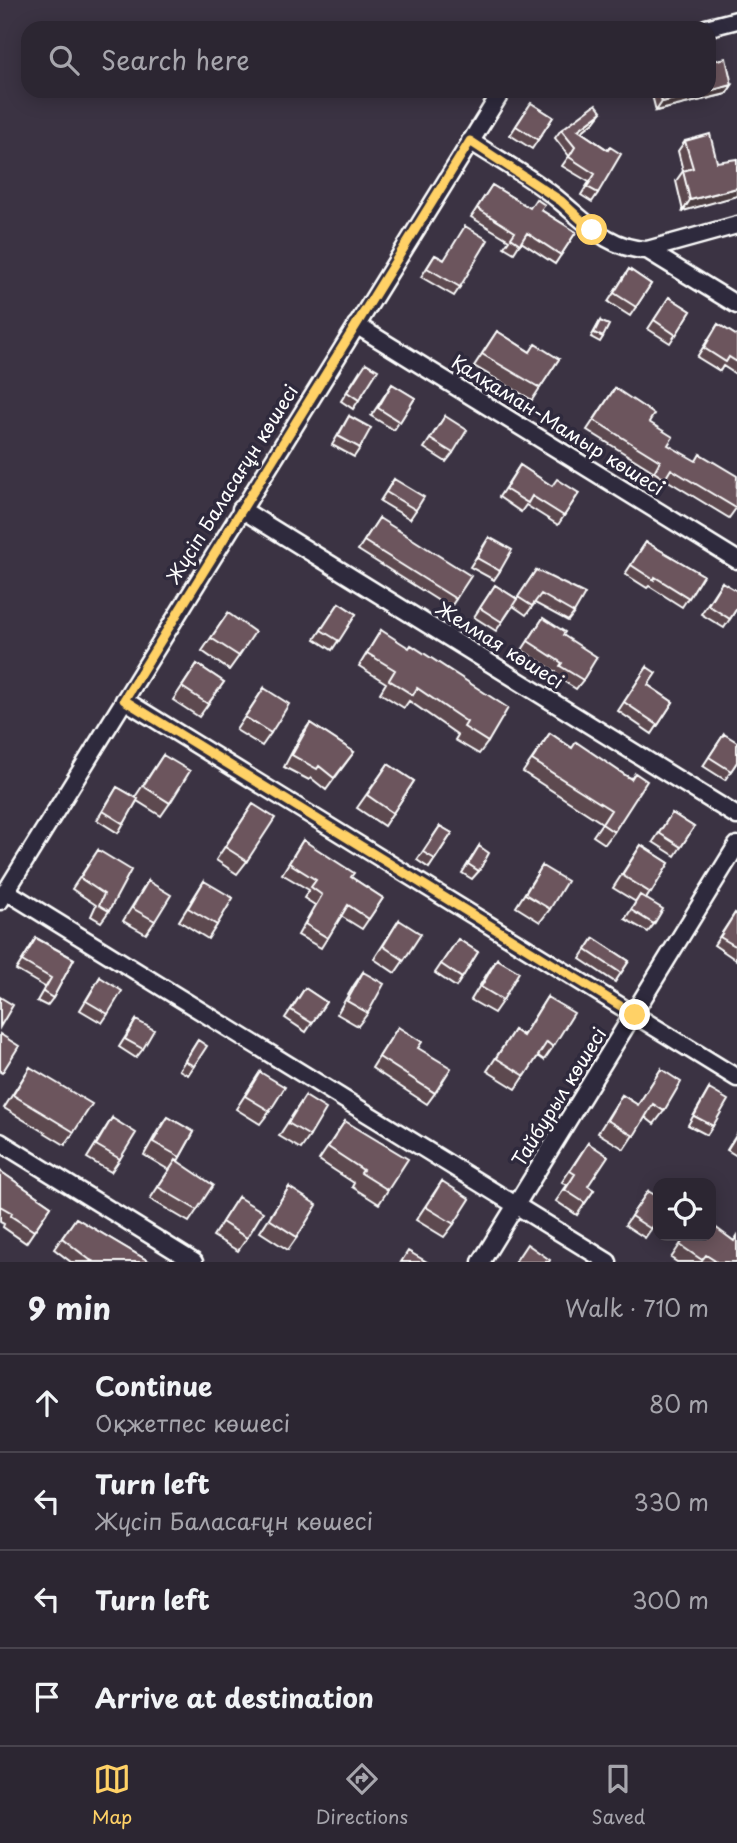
<!DOCTYPE html>
<html lang="en">
<head>
<meta charset="utf-8">
<style>
  :root { --surface:#2c2632; --page:#342e3a; --text:#f1f3f6; --muted:#a6a5ac; --line:#48434d; --accent:#ffd166 }
  body { margin:0; font-family:"Playpen Sans",sans-serif; background:var(--page); color:var(--text) }
  .controls { position:absolute; right:21px; bottom:21px; display:grid; overflow:hidden; border-radius:14px; box-shadow:0 4px 18px #0003 }
  .controls button { width:63px; height:63px; display:grid; place-items:center; padding:0; border:0; border-bottom:2px solid var(--line); background:var(--surface); color:var(--text); font:35px sans-serif }
  .stop { position:absolute; width:21px; height:21px; margin:-16px; border:5px solid #ffd166; border-radius:50%; background:#fff }
  .stop.end { background:#ffd166; border-color:#fff; box-shadow:0 2px 7px #0008 }
  .list { margin:0; padding:0; list-style:none }
  h2 { display:flex; justify-content:space-between; align-items:center; height:91px; margin:0; padding:0 28px; font-size:30px }
  h2 small { font-size:23px; font-weight:400; color:var(--muted) }
  .list li { display:grid; grid-template-columns:46px 1fr auto; gap:21px; align-items:center; box-sizing:border-box; height:98px; padding:0 28px; border-top:2px solid var(--line) }
  .list b { display:block; font-size:26px; white-space:nowrap }
  .list p { margin:0; font-size:23px; white-space:nowrap; color:var(--muted) }
  .list em { font-size:23px; font-style:normal; color:var(--muted) }
  .icon { flex:none; width:38px; height:38px; fill:none; stroke:currentColor; stroke-width:2; stroke-linecap:round; stroke-linejoin:round }
  .map { position:relative; flex:none; width:737px; height:1262px; overflow:hidden }
  .search { position:absolute; background:var(--surface); box-shadow:0 4px 18px #0003; left:21px; right:21px; top:21px; height:77px; display:flex; align-items:center; gap:18px; box-sizing:border-box; padding:0 24px; border-radius:21px; color:var(--muted); font-size:26px }
  .sheet { height:483px; background:var(--surface) }
  nav { display:flex; justify-content:space-around; align-items:center; box-sizing:border-box; height:98px; border-top:2px solid var(--line); background:var(--surface); font-size:19px; color:var(--muted) }
  nav a { display:grid; justify-items:center; gap:4px }
  nav .on { color:var(--accent) }
  .map>svg:first-child { display:block }
  .lines { fill:none; stroke-linecap:round; stroke-linejoin:round }
  .street-casing { stroke:#fff; stroke-width:21 }
  .street { stroke:#2f2a3d; stroke-width:16 }
  .wall { fill:#5d4950; stroke:#fff; stroke-width:2 }
  .shaded-wall { fill:#4c3c41; stroke:#fff; stroke-width:2 }
  .building { fill:#6c555d; stroke:#fff; stroke-width:2 }
  .route { stroke:#ffd166; stroke-width:9 }
  .labels { text-anchor:middle; stroke-width:7; stroke-linejoin:round; paint-order:stroke }
  .street-label { font-size:19px; fill:#fff; stroke:#2f2a3d }
</style>
</head>
<body>
<div class="map">
<svg width="737" height="1262" viewBox="0 0 737 1262">
  <rect width="100%" height="100%" fill="#3b3343"/>
  <filter id="ink" filterUnits="userSpaceOnUse"><feTurbulence type="fractalNoise" baseFrequency=".0143" numOctaves="2"/><feDisplacementMap in="SourceGraphic" scale="14" xChannelSelector="R" yChannelSelector="G"/><feConvolveMatrix kernelMatrix="1 2 1 2 8 2 1 2 1" color-interpolation-filters="sRGB"/></filter>
  <g filter="url(#ink)">
    <g class="lines">
      <defs>
        <path id="street" d="M706 28 737 20
          M470 141C499 160 533 178 560 201 587 223 609 249 647 250L737 305
          M647 250 737 225
          M356 325 737 560
          M241 509 737 816
          M124 700 737 1078
          M6 891 608 1262
          M0 901 502 91
          M0 1142 194 1262
          M481 1262 737 845"/>
      </defs>
      <!-- street casing -->
      <use href="#street" class="street-casing"/>
      <!-- street -->
      <use href="#street" class="street"/>
    </g>
    <!-- wall -->
    <path class="wall" d="M732 85 726 94 656 111 651 91H709Z
      M531 103 553 117 532 149 510 135Z
      M595 121 581 132 608 150 598 193 592 202 581 195 589 182 562 166 569 156 555 138 561 130Z
      M685 141 717 162 683 211 676 181 683 171 678 151Z
      M492 185 529 208 541 210 576 232 555 264 521 242 514 253 504 247 509 240 471 217Z
      M435 255 443 259 460 287 454 296 421 277Z
      M629 269 651 284 630 316 608 302Z
      M669 297 691 311 670 343 648 329Z
      M600 321 603 337 600 342 591 337Z
      M718 324 737 336V375L723 366 720 371 697 357Z
      M497 331 530 352 559 359 532 400 474 366Z
      M359 372V400L353 409 341 401Z
      M392 384 415 398 394 430 371 416Z
      M615 388 649 422 668 445 737 507 729 518 665 479 659 488 647 482 653 471 587 430Z
      M349 416 360 448 354 457 332 445Z
      M445 416 453 453 446 462 424 448Z
      M520 465 552 486 579 493 558 525 526 505 521 512 499 497Z
      M394 479 416 510 410 519 380 501Z
      M379 518 456 599 450 608 358 550Z
      M489 537 500 571 494 580 470 567Z
      M646 542 703 575 682 607 649 586 647 588 625 574Z
      M536 570 574 613 568 621 535 603 526 615 513 606 496 631 474 617 495 585 517 599Z
      M722 582 737 608 724 628 701 614Z
      M339 603 356 614 332 650 315 639Z
      M228 613 239 656 229 670 202 651Z
      M543 618 563 635 583 680 576 689 554 675 556 672 522 650Z
      M381 630 488 742 479 754 455 740 458 735 409 701 404 708 380 693 386 683 359 666Z
      M197 664 224 682 199 717 173 700Z
      M647 667 648 685 673 702 652 734 618 711Z
      M264 688 271 733 262 746 236 730Z
      M310 723 354 752 326 790 311 778 309 780 284 767 301 735Z
      M550 733 572 748 631 778 614 832 605 844 593 836 602 823 523 772Z
      M724 734 737 762 725 780 703 766Z
      M163 755 170 803 161 816 137 801 118 833 97 820 117 787 135 797Z
      M388 764 414 781 384 826 357 808Z
      M253 804 247 861 237 874 216 860Z
      M672 813 694 827 675 856 653 842Z
      M440 826 452 833 429 868 417 860Z
      M303 840 351 877 383 898 362 929 341 916 321 948 298 935 315 905 304 898 309 890 282 874Z
      M641 845 669 863 646 899 654 924 648 932 625 919 636 902 613 888Z
      M479 846V871L472 879 462 873Z
      M98 850 109 911 101 922 91 916 96 905 72 889Z
      M542 866 550 909 540 922 516 907Z
      M148 881 155 921 146 934 123 921Z
      M204 881 217 925 208 939 179 921Z
      M735 913 737 915 736 960 714 945Z
      M399 920 404 960 395 973 374 959Z
      M36 938 74 959 53 998 47 1006 37 1001 45 987 16 970Z
      M594 938 629 961 615 982 580 959Z
      M458 939 478 952 456 987 435 973Z
      M497 959 503 1000 494 1013 471 1000 488 972Z
      M363 972 368 1013 358 1026 337 1014 354 985Z
      M100 977 108 1014 102 1023 80 1010Z
      M305 988 326 1002 306 1032 285 1018Z
      M547 997 553 1047 544 1060 538 1056 516 1089 487 1071 514 1030 523 1035Z
      M136 1020 143 1049 136 1058 119 1047Z
      M398 1027 418 1048 435 1093 427 1104 372 1068Z
      M198 1040 194 1066 188 1075 179 1070Z
      M30 1067 74 1132 65 1145 4 1108Z
      M661 1069 664 1111 654 1124 645 1117 624 1149 598 1133 622 1095 638 1105Z
      M260 1072 270 1111 260 1124 236 1109Z
      M709 1089 713 1126 707 1135 688 1125Z
      M305 1096 310 1136 301 1149 279 1136Z
      M168 1117 194 1132 178 1161 197 1210 189 1222 150 1199 169 1170 144 1155 158 1130Z
      M112 1118 120 1159 111 1172 87 1158Z
      M345 1121 388 1190 379 1204 352 1187 354 1183 319 1160Z
      M737 1134V1156L727 1150Z
      M588 1143V1186L594 1190 577 1215 556 1201 567 1185 562 1182Z
      M0 1171 51 1206 26 1243 3 1227 4 1224 0 1222Z
      M442 1181 454 1224 444 1237 416 1220Z
      M289 1187 297 1237 288 1250 260 1232Z
      M648 1191 658 1219 645 1238 625 1225Z
      M238 1197 247 1238 238 1251 213 1236Z
      M76 1218 150 1262H71L54 1249Z
      M686 1236 734 1241 737 1262H677L671 1258Z"/>
    <!-- shaded-wall -->
    <path class="shaded-wall" d="M732 85 726 94 656 111 662 102Z
      M602 112 595 121 572 139 578 130Z
      M737 188V196L683 211 690 200Z"/>
    <!-- building -->
    <path class="building" d="M726 58 732 85 709 91V62Z
      M659 91H707L662 102Z
      M531 103 553 117 538 140 516 126Z
      M596 104 602 112 578 130 608 150 610 147 621 154 598 193 587 187 595 174 569 157 575 147 561 130Z
      M710 134 717 162 737 159V188L690 200 683 171 693 168 685 141Z
      M492 185 530 208 536 199 545 205 541 210 576 232 561 255 527 233 520 244 511 238 515 232 477 208Z
      M465 226 488 240 460 287 427 268 435 255 444 260Z
      M629 269 651 284 636 307 614 293Z
      M669 297 691 311 676 335 654 320Z
      M600 321 609 325 603 337 594 333Z
      M718 324 737 336V362L729 357 726 362 704 348Z
      M497 331 530 352 535 344 559 359 540 388 482 354Z
      M366 363 378 370 359 400 347 392Z
      M392 384 415 398 400 422 378 408Z
      M615 388 654 414 649 422 673 437 668 445 696 461 700 454 737 476 736 508 671 469 665 479 654 472 660 461 594 420Z
      M349 416 371 428 360 448 338 436Z
      M445 416 467 430 453 453 430 439Z
      M520 465 552 486 557 479 579 493 564 516 532 496 528 503 505 489Z
      M394 479 424 497 416 510 386 492Z
      M379 518 471 576 456 599 364 541Z
      M489 537 512 550 500 571 477 558Z
      M646 542 703 575 689 598 655 577 654 580 631 565Z
      M536 570 585 594 574 613 541 594 532 606 518 597Z
      M722 582 737 591V608L730 619 708 605Z
      M495 585 517 599 502 622 480 608Z
      M339 603 356 614 339 641 321 630Z
      M228 613 255 632 239 656 211 638Z
      M543 618 565 632 563 635 597 657 583 680 560 666 562 663 528 641Z
      M381 630 409 648 411 645 508 708 488 742 464 727 467 722 417 688 413 695 389 680 395 670 367 653Z
      M197 664 224 682 208 704 182 687Z
      M647 667 656 673 648 685 673 702 658 725 624 702Z
      M264 688 289 704 271 733 245 717Z
      M310 723 354 752 334 778 319 766 317 769 292 755Z
      M550 733 572 748 576 742 631 779 635 773 647 781 614 832 602 824 611 810 532 760Z
      M724 734 737 742V762L731 771 709 757Z
      M163 755 190 771 170 803 143 786Z
      M388 764 414 781 393 813 367 795Z
      M117 787 138 799 124 824 103 811Z
      M253 804 275 818 247 861 225 847Z
      M672 813 694 827 681 847 659 833Z
      M440 826 452 833 435 859 423 852Z
      M303 840 354 873 351 877 383 898 369 919 348 905 328 938 305 924 322 895 311 887 316 880 289 863Z
      M641 845 669 863 651 893 622 875Z
      M479 846 489 853 479 871 468 864Z
      M98 850 131 870 109 911 99 905 104 894 80 878Z
      M542 866 567 881 550 909 525 894Z
      M148 881 171 895 155 921 132 908Z
      M204 881 233 898 217 925 188 908Z
      M640 895 663 909 654 924 631 910Z
      M735 913 737 915V947L720 937Z
      M399 920 421 934 404 960 383 946Z
      M36 938 74 959 53 998 43 992 51 978 22 961Z
      M594 938 629 961 621 973 586 950Z
      M458 939 478 952 462 978 441 964Z
      M497 959 519 972 503 1000 481 987Z
      M363 972 384 984 368 1013 347 1001Z
      M100 977 122 991 108 1014 86 1001Z
      M305 988 326 1002 312 1023 291 1010Z
      M0 997 13 1005 0 1027Z
      M547 997 574 1013 553 1047 547 1042 525 1076 496 1058 514 1030 523 1036Z
      M136 1020 154 1030 143 1049 125 1039Z
      M398 1027 422 1042 418 1048 451 1068 435 1093 379 1057Z
      M0 1034 19 1046 2 1073 0 1072Z
      M198 1040 207 1046 194 1066 185 1061Z
      M30 1067 92 1104 74 1132 13 1095Z
      M661 1069 681 1082 664 1111 653 1104 634 1136 607 1120 622 1095 638 1105Z
      M260 1072 285 1087 270 1111 245 1096Z
      M709 1089 728 1100 713 1126 694 1116Z
      M305 1096 326 1109 310 1136 288 1123Z
      M168 1117 194 1132 180 1157 153 1142Z
      M112 1118 136 1133 120 1159 96 1145Z
      M345 1121 408 1159 388 1190 361 1173 363 1170 328 1147Z
      M588 1143 608 1156 588 1186 594 1190 585 1203 565 1190 575 1174 570 1171Z
      M176 1160 213 1185 197 1210 158 1187Z
      M0 1171 51 1206 34 1231 11 1216 12 1213 0 1206Z
      M442 1181 470 1199 454 1224 426 1207Z
      M289 1187 317 1205 297 1237 269 1219Z
      M648 1191 658 1197V1219L651 1229 631 1216Z
      M238 1197 263 1212 247 1238 222 1222Z
      M76 1218 150 1262H94L90 1260 62 1238Z
      M711 1224 734 1241 737 1236V1262H717L706 1255 702 1260 680 1245 686 1236H711Z
      M527 1244 550 1260 549 1262H515Z
      M408 1251 427 1262H401Z"/>
  </g>
  <g class="lines" filter="url(#ink)">
    <!-- route -->
    <path class="route" d="M592 230 561 201 470 141 124 700 635 1015"/>
  </g>
  <g class="labels">
    <!-- street labels -->
    <g class="street-label">
      <text transform="translate(558 425) rotate(32)" y="7">Қалқаман-Мамыр көшесі</text>
      <text transform="translate(232 484) rotate(-58)" y="7">Жүсіп Баласағұн көшесі</text>
      <text transform="translate(500 645) rotate(32)" y="7">Желмая көшесі</text>
      <text transform="translate(559 1097) rotate(-58)" y="7">Тайбурыл көшесі</text>
    </g>
  </g>
</svg>
<div class="controls">
<button><svg class="icon" aria-label="locate" viewBox="0 0 24 24"><circle cx="12" cy="12" r="6"/><path d="M12 2v4M12 18v4M2 12h4M18 12h4"/></svg></button>
</div>
<div class="stop" style="left:592px;top:230px"></div>
<div class="stop end" style="left:635px;top:1015px"></div>
<div class="search"><svg class="icon" aria-label="search" viewBox="0 0 24 24"><circle cx="10" cy="10" r="6"/><path d="M15 15l6 6"/></svg>Search here</div>
</div>
<section class="sheet">
<h2>9 min<small>Walk · 710 m</small></h2>
<ul class="list">
<li><svg class="icon" aria-label="ahead" viewBox="0 0 24 24"><path d="M12 20V5M6 11l6-6 6 6"/></svg><div><b>Continue</b><p>Оқжетпес көшесі</p></div><em>80 m</em></li>
<li><svg class="icon" aria-label="left" viewBox="0 0 24 24"><path d="M17 20v-9H6M10 6l-5 5 5 5"/></svg><div><b>Turn left</b><p>Жүсіп Баласағұн көшесі</p></div><em>330 m</em></li>
<li><svg class="icon" aria-label="left" viewBox="0 0 24 24"><path d="M17 20v-9H6M10 6l-5 5 5 5"/></svg><div><b>Turn left</b></div><em>300 m</em></li>
<li><svg class="icon" aria-label="arrive" viewBox="0 0 24 24"><path d="M6 21V4h12l-3 4 3 4H6"/></svg><div><b>Arrive at destination</b></div></li>
</ul>
</section>
<nav>
<a class="on"><svg class="icon" aria-label="map" viewBox="0 0 24 24"><path d="M3 6l6-2 6 2 6-2v14l-6 2-6-2-6 2zM9 4v14M15 6v14"/></svg>Map</a>
<a><svg class="icon" aria-label="directions" viewBox="0 0 24 24"><path d="M12 3l9 9-9 9-9-9zM9 14v-3h6M13 9l2 2-2 2"/></svg>Directions</a>
<a><svg class="icon" aria-label="saved" viewBox="0 0 24 24"><path d="M7 4h10v16l-5-4-5 4z"/></svg>Saved</a>
</nav>
</body>
</html>
